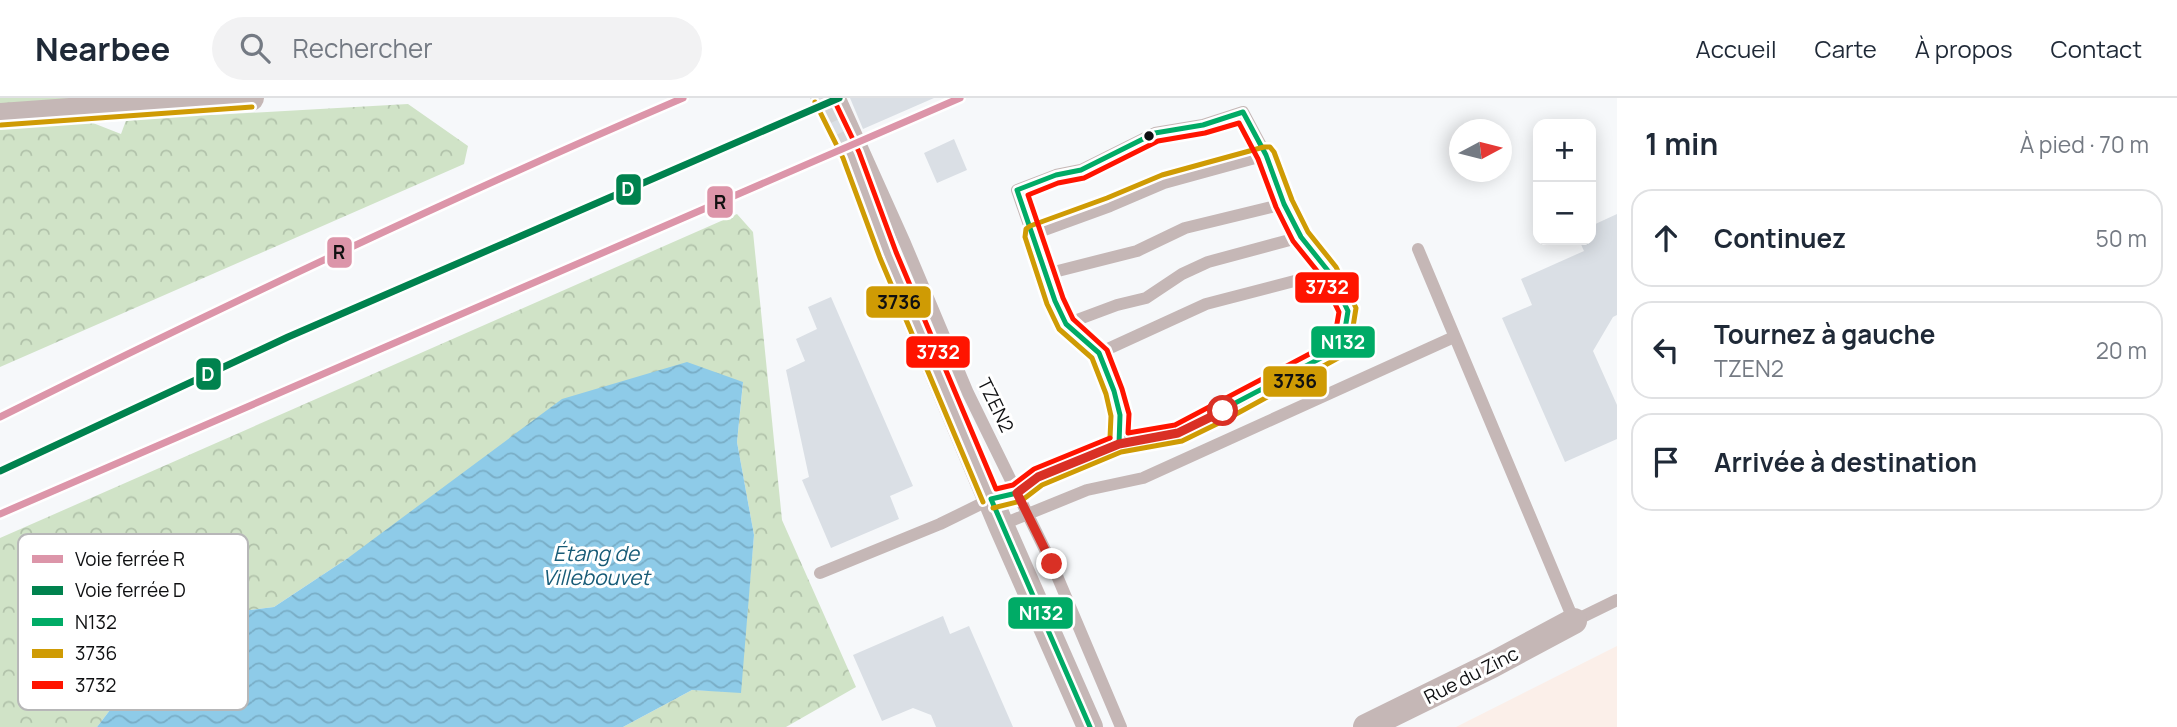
<!DOCTYPE html>
<html lang="fr">
<head>
<meta charset="utf-8">
<style>
  :root { --surface:#fff; --page:#f2f2f3; --text:#1f2937; --muted:#747a83; --line:#e0e1e3 }
  body { margin:0; font-family:Manrope,sans-serif; background:var(--page); color:var(--text) }
  .controls { position:absolute; right:21px; top:21px; display:grid; overflow:hidden; border-radius:14px; box-shadow:0 4px 18px #0003 }
  .controls button { width:63px; height:63px; display:grid; place-items:center; padding:0; border:0; border-bottom:2px solid var(--line); background:var(--surface); color:var(--text); font:35px sans-serif }
  .compass { position:absolute; left:1449px; top:21px; width:63px; height:63px; border-radius:50%; background:var(--surface); box-shadow:0 4px 18px #0003; rotate:83deg }
  .stop { position:absolute; width:21px; height:21px; margin:-16px; border:5px solid #d93025; border-radius:50%; background:#fff }
  .stop.end { background:#d93025; border-color:#fff; box-shadow:0 2px 7px #0008 }
  .list { margin:0; padding:0; list-style:none }
  h2 { display:flex; justify-content:space-between; align-items:center; height:91px; margin:0; padding:0 28px; font-size:30px }
  h2 small { font-size:23px; font-weight:400; color:var(--muted) }
  .list li { display:grid; grid-template-columns:46px 1fr auto; gap:21px; align-items:center; box-sizing:border-box; height:98px; margin:0 14px 14px; padding:0 14px; border:2px solid var(--line); border-radius:21px }
  .list b { display:block; font-size:26px; white-space:nowrap }
  .list p { margin:0; font-size:23px; white-space:nowrap; color:var(--muted) }
  .list em { font-size:23px; font-style:normal; color:var(--muted) }
  .icon { flex:none; width:38px; height:38px; fill:none; stroke:currentColor; stroke-width:2; stroke-linecap:round; stroke-linejoin:round }
  .map { position:relative; flex:none; width:1617px; height:629px; overflow:hidden }
  header { display:flex; align-items:center; gap:42px; box-sizing:border-box; height:98px; padding:0 35px; background:var(--surface); border-bottom:2px solid var(--line) }
  header strong { font-size:33px }
  nav { display:flex; gap:38px; margin-inline-start:auto; font-size:24px }
  .search { width:490px; height:63px; background:var(--page); display:flex; align-items:center; gap:18px; box-sizing:border-box; padding:0 24px; border-radius:38px; color:var(--muted); font-size:26px }
  main { display:flex }
  aside { flex:1; background:var(--surface) }
  .map>svg:first-child { display:block }
  .commercial { fill:#fbefe9 }
  .forest { fill:url(#forest-crowns) }
  .water { fill:url(#water-waves) }
  .building { fill:#dadfe5 }
  .lines { fill:none; stroke-linecap:round; stroke-linejoin:round }
  .minor-tunnel { stroke:#d3d5d7; stroke-width:26; stroke-dasharray:26 13; stroke-linecap:butt }
  .service { stroke:#c5b7b6; stroke-width:12 }
  .minor { stroke:#c5b7b6; stroke-width:26 }
  .bus-1-casing { stroke:#fff; stroke-width:10 }
  .bus-2-casing { stroke:#fff; stroke-width:10 }
  .bus-3-casing { stroke:#fff; stroke-width:10 }
  .bus-1 { stroke:#00ab66; stroke-width:5 }
  .bus-2 { stroke:#cf9b04; stroke-width:5 }
  .bus-3 { stroke:#ff1400; stroke-width:5 }
  .rail-1-casing { stroke:#fff; stroke-width:12 }
  .rail-2-casing { stroke:#fff; stroke-width:12 }
  .rail-1 { stroke:#dc95a9; stroke-width:7 }
  .rail-2 { stroke:#00824e; stroke-width:7 }
  .route { stroke:#d93025; stroke-width:9 }
  .bus-dot { fill:#0f1012; stroke:#fff; stroke-width:2.5 }
  .labels { text-anchor:middle; stroke-width:6; stroke-linejoin:round; paint-order:stroke }
  .street-label { font-size:19px; fill:#0f1012; stroke:#fff }
  .water-label { font-size:21px; font-style:italic; fill:#175b77; stroke:#fff }
  .key { fill:#fff; stroke:#b7b7b8; stroke-width:2 }
  .key-label { font-size:19px; fill:#0f1012 }
  .line-badge { stroke:#fff; stroke-width:2.5 }
  .badge-label { font-size:19px; text-anchor:middle; font-weight:bold; fill:#fff }
  .pale-badge-label { font-size:19px; text-anchor:middle; font-weight:bold; fill:#111 }
</style>
</head>
<body>
<header>
<strong>Nearbee</strong>
<div class="search"><svg class="icon" aria-label="search" viewBox="0 0 24 24"><circle cx="10" cy="10" r="6"/><path d="M15 15l6 6"/></svg>Rechercher</div>
<nav><a>Accueil</a><a>Carte</a><a>À propos</a><a>Contact</a></nav>
</header>
<main>
<div class="map">
<svg width="1617" height="629" viewBox="0 0 1617 629">
  <defs>
    <pattern id="forest-crowns" width="20" height="18" patternUnits="userSpaceOnUse" patternTransform="scale(1.75)"><rect width="20" height="18" fill="#d0e3c7"/><path d="M2 6a3 3 0 1 1 6 0M12 15a3 3 0 1 1 6 0" fill="none" stroke="#b1c2aa"/></pattern>
    <pattern id="water-waves" width="16" height="10" patternUnits="userSpaceOnUse" patternTransform="scale(1.75)"><rect width="16" height="10" fill="#8ecbe8"/><path d="M0 5q4-4 8 0t8 0" fill="none" stroke="#79adc6"/></pattern>
  </defs>
  <rect width="100%" height="100%" fill="#f6f8fa"/>
  <!-- commercial -->
  <path class="commercial" d="M1617 548V629H1456Z"/>
  <!-- forest -->
  <path class="forest" d="M0 0H71L65 22 93 25 121 36 128 17 223 0 212 17 408 6 468 48 464 66 0 269Z
    M737 116 753 134 782 422 856 589 786 629H623L692 592 740 594 754 437 737 344 743 285 348 460 274 509 195 519 179 575 123 595 97 629H0V440Z"/>
  <!-- water -->
  <path class="water" d="M687 264 743 284 737 344 754 437 741 595 692 592 623 629H97L123 595 179 575 194 519 274 509 348 460 562 301Z"/>
  <!-- building -->
  <path class="building" d="M810 0H831L847 38 830 45Z
    M850 0H934L863 31Z
    M954 41 967 72 937 85 924 55Z
    M1617 116V217L1613 219 1593 253 1617 307V341L1565 364 1502 220 1532 207 1521 181 1584 153 1579 142H1591V128Z
    M831 199 913 388 890 398 899 421 831 450 802 382 809 379 786 272 805 263 796 241 817 231 808 209Z
    M943 518 950 536 969 528 1013 629H936L931 617 913 610 882 623 853 557Z"/>
  <g class="lines">
    <!-- minor-tunnel -->
    <path class="minor-tunnel" d="M823 0 851 57"/>
    <!-- service -->
    <path class="service" d="M840 0 905 145 968 295 1052 466 1121 629
      M1033 136 1110 108 1164 85 1266 57
      M1418 151 1574 523 1617 502
      M1046 176 1137 153 1185 130 1284 106
      M1066 226 1117 207 1146 200 1182 176 1208 164 1301 139
      M1099 255 1206 206 1329 174
      M1001 427 1087 392 1143 380 1454 239
      M820 475 940 426 991 401 1017 395 1038 379 1119 346 1178 335 1223 313 1342 249 1348 213 1329 174 1301 139 1284 106 1266 57 1243 14 1203 27 1155 35 1081 72 1056 77 1017 92 1055 203 1066 226 1099 255 1114 293 1120 317 1119 346"/>
    <!-- minor -->
    <path class="minor" d="M0 18 251 0
      M851 57 888 157 1001 427 1090 629
      M1366 629 1492 567 1574 523"/>
    <defs>
      <path id="bus-1" d="M1243 14 1266 57 1284 106 1301 139 1329 174 1348 213 1342 249 1178 335 1119 346 1120 317 1114 293 1099 255 1066 226 1055 203 1017 92 1056 77 1081 72 1155 35 1203 27Z
        M991 401 1017 395 1038 379 1119 346
        M991 401 1090 629"/>
      <path id="bus-2" d="M815 4 843 60 880 160 983 404
        M1 27 252 9
        M993 410 1021 403 1042 387 1121 354 1182 343 1227 321 1349 254 1356 210 1336 169 1308 134 1292 102 1274 54 1270 49H1264L1162 77 1107 100 1030 128 1026 131 1025 139 1047 206 1059 231 1092 260 1106 296 1111 318 1110 340"/>
      <path id="bus-3" d="M833 0 859 54 896 154 996 391 1013 387 1034 371 1110 340
        M1239 25 1258 61 1276 109 1293 143 1322 179 1339 214 1334 243 1175 327 1128 335 1129 316 1122 291 1107 252 1073 221 1063 200 1028 97 1058 85 1084 80 1158 43 1205 35Z"/>
    </defs>
    <!-- bus-1 casing -->
    <use href="#bus-1" class="bus-1-casing"/>
    <!-- bus-2 casing -->
    <use href="#bus-2" class="bus-2-casing"/>
    <!-- bus-3 casing -->
    <use href="#bus-3" class="bus-3-casing"/>
    <!-- bus-1 -->
    <use href="#bus-1" class="bus-1"/>
    <!-- bus-2 -->
    <use href="#bus-2" class="bus-2"/>
    <!-- bus-3 -->
    <use href="#bus-3" class="bus-3"/>
    <defs>
      <path id="rail-1" d="M0 319C225 207 452 99 683 0
        M0 416 960 0"/>
      <path id="rail-2" d="M0 373 288 239 839 0"/>
    </defs>
    <!-- rail-1 casing -->
    <use href="#rail-1" class="rail-1-casing"/>
    <!-- rail-2 casing -->
    <use href="#rail-2" class="rail-2-casing"/>
    <!-- rail-1 -->
    <use href="#rail-1" class="rail-1"/>
    <!-- rail-2 -->
    <use href="#rail-2" class="rail-2"/>
  </g>
  <g class="lines">
    <!-- route -->
    <path class="route" d="M1052 466 1017 395 1038 379 1119 346 1178 335 1223 313"/>
  </g>
  <!-- markers -->
  <circle class="bus-dot" cx="1149" cy="38" r="6"/>
  <g class="labels">
    <!-- street labels -->
    <g class="street-label">
      <text transform="translate(996 307) rotate(64)" y="7">TZEN2</text>
      <text transform="translate(1471 577) rotate(-27)" y="7">Rue du Zinc</text>
    </g>
    <!-- water labels -->
    <g class="water-label">
      <text x="596" y="463">Étang de<tspan x="596" dy="24">Villebouvet</tspan></text>
    </g>
  </g>
  <!-- legend -->
  <rect x="18" y="436" width="230" height="176" rx="10" class="key"/>
  <rect x="32" y="457" width="31" height="8" fill="#dc95a9"/>
  <rect x="32" y="488" width="31" height="9" fill="#00824e"/>
  <rect x="32" y="520" width="31" height="8" fill="#00ab66"/>
  <rect x="32" y="551" width="31" height="9" fill="#cf9b04"/>
  <rect x="32" y="583" width="31" height="8" fill="#ff1400"/>
  <g class="key-label">
    <text x="75" y="468">Voie ferrée R</text>
    <text x="75" y="499">Voie ferrée D</text>
    <text x="75" y="531">N132</text>
    <text x="75" y="562">3736</text>
    <text x="75" y="594">3732</text>
  </g>
  <g class="line-badge">
    <rect x="615" y="75" width="27" height="33" rx="7" fill="#00824e"/>
    <rect x="706" y="87" width="28" height="34" rx="7" fill="#dc95a9"/>
    <rect x="326" y="138" width="27" height="33" rx="7" fill="#dc95a9"/>
    <rect x="1294" y="173" width="66" height="33" rx="7" fill="#ff1400"/>
    <rect x="865" y="187" width="67" height="34" rx="7" fill="#cf9b04"/>
    <rect x="1310" y="227" width="66" height="34" rx="7" fill="#00ab66"/>
    <rect x="905" y="237" width="66" height="34" rx="7" fill="#ff1400"/>
    <rect x="195" y="259" width="27" height="34" rx="7" fill="#00824e"/>
    <rect x="1262" y="267" width="66" height="33" rx="7" fill="#cf9b04"/>
    <rect x="1007" y="498" width="67" height="34" rx="7" fill="#00ab66"/>
  </g>
  <g class="badge-label">
    <text x="628" y="98">D</text>
    <text x="1327" y="196">3732</text>
    <text x="1343" y="251">N132</text>
    <text x="938" y="261">3732</text>
    <text x="208" y="283">D</text>
    <text x="1041" y="522">N132</text>
  </g>
  <g class="pale-badge-label">
    <text x="720" y="111">R</text>
    <text x="339" y="161">R</text>
    <text x="899" y="211">3736</text>
    <text x="1295" y="290">3736</text>
  </g>
</svg>
<div class="controls">
<button>+</button>
<button>−</button>
</div>
<svg class="compass" viewBox="-18 -18 36 36"><path d="M0-13l5 13h-10z" fill="#e53935"/><path d="M0 13l5-13h-10z" fill="#747a83"/></svg>
<div class="stop" style="left:1223px;top:313px"></div>
<div class="stop end" style="left:1052px;top:466px"></div>
</div>
<aside>
<h2>1 min<small>À pied · 70 m</small></h2>
<ul class="list">
<li><svg class="icon" aria-label="ahead" viewBox="0 0 24 24"><path d="M12 20V5M6 11l6-6 6 6"/></svg><div><b>Continuez</b></div><em>50 m</em></li>
<li><svg class="icon" aria-label="left" viewBox="0 0 24 24"><path d="M17 20v-9H6M10 6l-5 5 5 5"/></svg><div><b>Tournez à gauche</b><p>TZEN2</p></div><em>20 m</em></li>
<li><svg class="icon" aria-label="arrive" viewBox="0 0 24 24"><path d="M6 21V4h12l-3 4 3 4H6"/></svg><div><b>Arrivée à destination</b></div></li>
</ul>
</aside>
</main>
</body>
</html>
